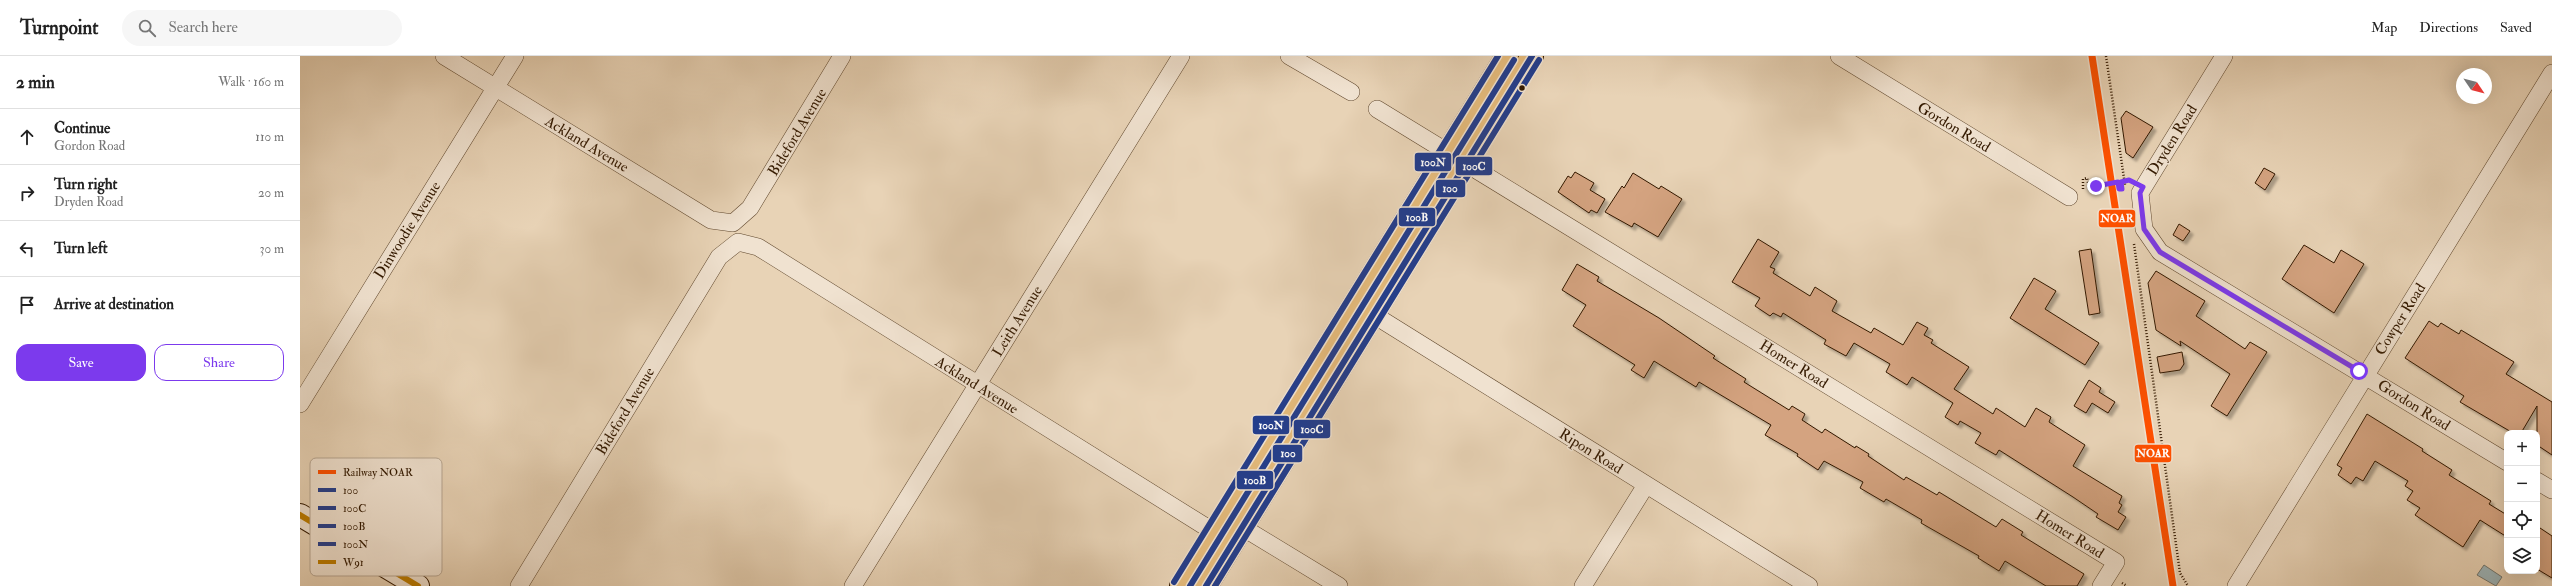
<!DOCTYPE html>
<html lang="en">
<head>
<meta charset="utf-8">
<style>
  :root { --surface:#fff; --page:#f6f6f6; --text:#222; --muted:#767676; --line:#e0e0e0; --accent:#7c3aed }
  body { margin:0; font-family:"IM FELL Double Pica",serif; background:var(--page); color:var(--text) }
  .controls { position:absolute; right:12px; bottom:12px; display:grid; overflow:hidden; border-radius:8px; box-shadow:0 4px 16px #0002 }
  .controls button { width:36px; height:36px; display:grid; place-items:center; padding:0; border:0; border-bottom:1px solid var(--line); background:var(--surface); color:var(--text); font:20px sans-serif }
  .compass { position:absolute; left:2156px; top:12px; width:36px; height:36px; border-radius:50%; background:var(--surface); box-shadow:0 4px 16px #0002; rotate:125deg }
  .stop { position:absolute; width:12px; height:12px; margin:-9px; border:3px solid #7c3aed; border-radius:50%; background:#fff }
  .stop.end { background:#7c3aed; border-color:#fff; box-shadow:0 1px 4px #0008 }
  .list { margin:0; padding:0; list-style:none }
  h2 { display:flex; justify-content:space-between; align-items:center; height:52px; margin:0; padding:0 16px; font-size:17px }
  h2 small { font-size:13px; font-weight:400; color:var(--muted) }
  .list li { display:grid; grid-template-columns:26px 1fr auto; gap:12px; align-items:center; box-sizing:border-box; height:56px; padding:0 16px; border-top:1px solid var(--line) }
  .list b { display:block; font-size:15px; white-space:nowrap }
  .list p { margin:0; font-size:13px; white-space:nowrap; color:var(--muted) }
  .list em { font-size:13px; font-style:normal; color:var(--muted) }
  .actions { display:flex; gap:8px; padding:12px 16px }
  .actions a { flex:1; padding:9px 0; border:1px solid var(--accent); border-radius:12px; text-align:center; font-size:14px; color:var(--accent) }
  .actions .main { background:var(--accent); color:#fff }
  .icon { flex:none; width:22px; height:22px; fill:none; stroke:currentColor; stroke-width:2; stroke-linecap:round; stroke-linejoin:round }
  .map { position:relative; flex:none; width:2252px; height:530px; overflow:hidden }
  header { display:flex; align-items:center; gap:24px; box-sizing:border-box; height:56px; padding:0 20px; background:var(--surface); border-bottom:1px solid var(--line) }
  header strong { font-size:19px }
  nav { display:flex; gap:22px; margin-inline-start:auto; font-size:14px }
  .search { width:280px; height:36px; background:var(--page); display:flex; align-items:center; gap:10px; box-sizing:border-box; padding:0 14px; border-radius:22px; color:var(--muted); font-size:15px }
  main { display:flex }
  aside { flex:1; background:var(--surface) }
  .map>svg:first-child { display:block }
  .water { fill:#9cb5ba; stroke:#727770 }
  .building { fill:#d4a380; stroke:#331900; filter:url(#shadow) }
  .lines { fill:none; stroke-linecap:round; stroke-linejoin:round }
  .street-casing { stroke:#60482e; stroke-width:18 }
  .secondary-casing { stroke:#331900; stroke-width:24 }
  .highway-casing { stroke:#331900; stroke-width:24 }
  .path { stroke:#331900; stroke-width:2.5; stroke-dasharray:1 2; stroke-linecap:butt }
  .street { stroke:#f0e2d0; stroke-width:17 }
  .secondary { stroke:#f0e2d0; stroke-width:22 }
  .highway { stroke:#e4ba7b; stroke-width:22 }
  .bus-1-casing { stroke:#f0e2d0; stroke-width:9 }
  .bus-2-casing { stroke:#f0e2d0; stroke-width:9 }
  .bus-3-casing { stroke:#f0e2d0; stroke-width:9 }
  .bus-4-casing { stroke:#f0e2d0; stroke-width:9 }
  .bus-5-casing { stroke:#f0e2d0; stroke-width:9 }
  .bus-1 { stroke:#243e8c; stroke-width:6 }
  .bus-2 { stroke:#243e8c; stroke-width:6 }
  .bus-3 { stroke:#243e8c; stroke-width:6 }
  .bus-4 { stroke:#243e8c; stroke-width:6 }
  .bus-5 { stroke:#bc7c00; stroke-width:6 }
  .rail-1-casing { stroke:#f0e2d0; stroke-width:10 }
  .rail-1 { stroke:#fe5000; stroke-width:7 }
  .route { stroke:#7c3aed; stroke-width:5 }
  .bus-dot { fill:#331900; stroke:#f0e2d0; stroke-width:1.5 }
  .labels { text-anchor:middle; stroke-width:3; stroke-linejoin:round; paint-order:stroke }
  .street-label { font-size:15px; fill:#331900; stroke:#f0e2d0 }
  .key { fill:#f0e2d0; stroke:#b7a692; stroke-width:1 }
  .key-label { font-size:11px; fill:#331900 }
  .line-badge { stroke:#f0e2d0; stroke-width:1.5 }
  .badge-label { font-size:11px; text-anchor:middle; font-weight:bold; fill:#fff }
</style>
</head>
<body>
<header>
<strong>Turnpoint</strong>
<div class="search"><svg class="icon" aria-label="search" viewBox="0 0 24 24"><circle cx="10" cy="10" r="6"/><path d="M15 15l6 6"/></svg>Search here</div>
<nav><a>Map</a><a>Directions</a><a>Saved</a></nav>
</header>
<main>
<aside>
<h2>2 min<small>Walk · 160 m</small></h2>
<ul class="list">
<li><svg class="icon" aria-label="ahead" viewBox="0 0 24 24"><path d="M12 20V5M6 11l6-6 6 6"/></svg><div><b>Continue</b><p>Gordon Road</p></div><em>110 m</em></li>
<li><svg class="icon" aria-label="right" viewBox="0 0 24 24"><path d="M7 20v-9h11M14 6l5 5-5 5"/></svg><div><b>Turn right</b><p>Dryden Road</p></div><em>20 m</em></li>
<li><svg class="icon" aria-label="left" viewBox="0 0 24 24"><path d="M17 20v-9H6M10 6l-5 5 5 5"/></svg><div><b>Turn left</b></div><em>30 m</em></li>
<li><svg class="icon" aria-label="arrive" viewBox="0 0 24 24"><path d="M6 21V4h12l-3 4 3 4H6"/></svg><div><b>Arrive at destination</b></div></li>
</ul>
<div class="actions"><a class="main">Save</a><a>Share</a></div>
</aside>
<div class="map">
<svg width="2252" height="530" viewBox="0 0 2252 530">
  <defs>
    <filter id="shadow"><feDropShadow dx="3.5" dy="3.5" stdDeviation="1" flood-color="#0004"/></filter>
  </defs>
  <rect width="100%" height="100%" fill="#e8d3b6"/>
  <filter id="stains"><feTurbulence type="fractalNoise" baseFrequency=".005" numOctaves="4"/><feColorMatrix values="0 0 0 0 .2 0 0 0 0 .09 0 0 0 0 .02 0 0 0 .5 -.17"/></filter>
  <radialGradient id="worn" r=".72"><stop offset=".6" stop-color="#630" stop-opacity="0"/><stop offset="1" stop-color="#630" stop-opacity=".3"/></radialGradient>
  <!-- water -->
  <path class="water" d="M2184 509 2202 521 2196 530 2177 519Z"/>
  <!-- building -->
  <path class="building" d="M1826 55 1853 71 1833 102 1826 97 1821 62Z
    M1964 112 1975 118 1965 134 1955 127Z
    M1275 116 1294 127 1290 134 1305 143 1297 157 1291 154 1289 157 1258 136 1268 120 1271 122Z
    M1333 117 1359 133 1361 130 1382 143 1358 181 1334 167 1332 171 1305 156 1322 130 1324 132Z
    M1879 168 1890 175 1883 185 1873 179Z
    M1458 183 1479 196 1470 211 1475 213 1473 217 1510 240 1515 231 1537 245 1532 255 1571 277 1574 272 1603 289 1617 266 1628 272 1624 279 1633 284 1631 287 1669 311 1654 333 1693 358 1696 352 1725 371 1736 352 1751 361 1749 366 1785 389 1773 410 1822 440 1819 447 1822 449 1818 456 1826 461 1818 474 1796 461 1798 458 1773 441 1699 394 1696 399 1675 387 1681 377 1660 365 1658 369 1645 361 1653 347 1612 321 1607 329 1586 316 1590 308 1554 287 1546 300 1524 288 1526 284 1483 257 1481 261 1473 257 1470 260 1455 250 1460 242 1432 226Z
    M2004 189 2034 207 2041 194 2064 208 2034 257 1982 223Z
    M1791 193 1800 257 1789 259 1779 195Z
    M1277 208 1299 221 1297 225 1359 262 1415 300 1413 302 1446 323 1444 326 1489 354 1492 350 1505 358 1502 364 1522 377 1525 373 1555 392 1556 390 1569 398 1568 400 1604 424 1606 421 1637 439 1639 436 1696 471 1702 463 1723 476 1721 479 1784 518 1777 530H1746L1705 505 1699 515 1678 502 1679 500 1621 467 1622 464 1586 443 1584 446 1560 432 1563 426 1524 405 1518 414 1497 400 1498 398 1465 379 1471 369 1399 326 1396 331 1354 305 1344 322 1331 314 1335 309 1273 270 1286 249 1262 234Z
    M1856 215 1905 245 1896 260 1945 293 1950 286 1967 296 1927 360 1911 350 1930 318 1880 285 1881 290 1856 274 1848 227Z
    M1734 222 1756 235 1745 253 1799 287 1785 309 1710 262Z
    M2129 265 2138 271 2141 267 2159 278 2161 274 2214 306 2206 318 2252 346V399L2237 389V350L2221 377H2213L2160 346 2164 340 2105 302Z
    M1882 296 1884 308 1880 314 1860 317 1857 301Z
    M1789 324 1801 332 1799 336 1815 346 1808 357 1792 347 1786 357 1774 350Z
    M2067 358 2123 393 2122 395 2152 414 2149 419 2191 445 2189 448 2207 459V481L2180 464 2163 491 2115 459 2120 452 2107 444 2113 435 2105 430 2108 425 2075 405 2063 425 2056 421 2051 428 2038 419 2042 412 2037 409Z
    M2237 470 2252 480V522L2237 513Z"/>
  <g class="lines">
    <defs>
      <path id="street" d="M144 0 411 164 433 167 450 152 542 0
        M989 0 1051 36
        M1539 0 1769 141
        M1924 0 1840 137 1844 173 1860 196 2207 406
        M1077 53 1816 506 1801 530
        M1074 259 1509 530
        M0 348 215 0
        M2237 425 2252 434
        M942 471 1039 530
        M219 530 419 201 438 186 458 191 914 476
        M553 530 881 0
        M1283 530 1346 429
        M1936 530 2252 17"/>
      <path id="secondary" d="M0 459 118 530"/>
      <path id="highway" d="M881 530 1207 0
        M906 530 1232 0"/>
    </defs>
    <!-- street casing -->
    <use href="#street" class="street-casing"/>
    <!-- secondary casing -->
    <use href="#secondary" class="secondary-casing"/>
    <!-- highway casing -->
    <use href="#highway" class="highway-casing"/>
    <!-- path -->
    <path class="path" d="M1806 0 1825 129
      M1783 133V123L1787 122 1789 131 1818 126 1819 133H1822L1821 126 1825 125
      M1834 188 1880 517 1888 530
      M1822 527 1827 530"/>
    <!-- street -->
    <use href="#street" class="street"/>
    <!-- secondary -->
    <use href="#secondary" class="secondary"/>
    <!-- highway -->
    <use href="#highway" class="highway"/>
    <defs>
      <path id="bus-1" d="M906 530 1232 0"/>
      <path id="bus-2" d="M915 530 1239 4"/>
      <path id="bus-3" d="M890 530 1214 4"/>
      <path id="bus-4" d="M874 526 1198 0"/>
      <path id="bus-5" d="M0 459 118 530"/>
    </defs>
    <!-- bus-1 casing -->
    <use href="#bus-1" class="bus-1-casing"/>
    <!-- bus-2 casing -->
    <use href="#bus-2" class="bus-2-casing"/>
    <!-- bus-3 casing -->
    <use href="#bus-3" class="bus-3-casing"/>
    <!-- bus-4 casing -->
    <use href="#bus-4" class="bus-4-casing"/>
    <!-- bus-5 casing -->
    <use href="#bus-5" class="bus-5-casing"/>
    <!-- bus-1 -->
    <use href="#bus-1" class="bus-1"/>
    <!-- bus-2 -->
    <use href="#bus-2" class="bus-2"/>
    <!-- bus-3 -->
    <use href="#bus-3" class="bus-3"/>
    <!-- bus-4 -->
    <use href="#bus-4" class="bus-4"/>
    <!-- bus-5 -->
    <use href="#bus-5" class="bus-5"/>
    <defs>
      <path id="rail-1" d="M1792 0 1873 530"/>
    </defs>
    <!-- rail-1 casing -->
    <use href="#rail-1" class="rail-1-casing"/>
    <!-- rail-1 -->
    <use href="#rail-1" class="rail-1"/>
  </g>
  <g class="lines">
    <!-- route -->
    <path class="route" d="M1796 130 1818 126 1819 133H1822L1821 126 1829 124 1843 131 1840 137 1844 173 1860 196 2059 315"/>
  </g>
  <!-- markers -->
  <circle class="bus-dot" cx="1222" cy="32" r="3.5"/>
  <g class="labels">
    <!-- street labels -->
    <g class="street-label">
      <text transform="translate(1654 71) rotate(31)" y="5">Gordon Road</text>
      <text transform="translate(497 76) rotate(-59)" y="5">Bideford Avenue</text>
      <text transform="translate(1872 84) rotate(-58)" y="5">Dryden Road</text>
      <text transform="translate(287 88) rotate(31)" y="5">Ackland Avenue</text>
      <text transform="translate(107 174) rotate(-58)" y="5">Dinwoodie Avenue</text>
      <text transform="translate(2100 263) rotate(-58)" y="5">Cowper Road</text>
      <text transform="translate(717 265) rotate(-58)" y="5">Leith Avenue</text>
      <text transform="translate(1494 308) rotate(32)" y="5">Homer Road</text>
      <text transform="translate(677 329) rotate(32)" y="5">Ackland Avenue</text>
      <text transform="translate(2114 349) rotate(32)" y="5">Gordon Road</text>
      <text transform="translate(325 355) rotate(-59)" y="5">Bideford Avenue</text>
      <text transform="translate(1291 395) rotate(32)" y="5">Ripon Road</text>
      <text transform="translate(1770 478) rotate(32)" y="5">Homer Road</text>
    </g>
  </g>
  <!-- legend -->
  <rect x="10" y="402" width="132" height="118" rx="6" class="key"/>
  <rect x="18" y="414" width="18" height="4" fill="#fe5000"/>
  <rect x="18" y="432" width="18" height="4" fill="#243e8c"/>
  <rect x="18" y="450" width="18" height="4" fill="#243e8c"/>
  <rect x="18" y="468" width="18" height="4" fill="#243e8c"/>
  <rect x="18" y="486" width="18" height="4" fill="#243e8c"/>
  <rect x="18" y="504" width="18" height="4" fill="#bc7c00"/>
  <g class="key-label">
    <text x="43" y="420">Railway NOAR</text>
    <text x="43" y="438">100</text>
    <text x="43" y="456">100C</text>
    <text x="43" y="474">100B</text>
    <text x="43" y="492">100N</text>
    <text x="43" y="510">W91</text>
  </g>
  <g class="line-badge">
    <rect x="1114" y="96" width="38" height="20" rx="4" fill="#243e8c"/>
    <rect x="1155" y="100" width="38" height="20" rx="4" fill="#243e8c"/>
    <rect x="1135" y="123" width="31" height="19" rx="4" fill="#243e8c"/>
    <rect x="1098" y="151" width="38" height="20" rx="4" fill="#243e8c"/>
    <rect x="1798" y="153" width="38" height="19" rx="4" fill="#fe5000"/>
    <rect x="952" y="359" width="38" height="20" rx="4" fill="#243e8c"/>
    <rect x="993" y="363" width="38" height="20" rx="4" fill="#243e8c"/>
    <rect x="972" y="388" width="31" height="19" rx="4" fill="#243e8c"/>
    <rect x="1834" y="388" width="38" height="19" rx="4" fill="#fe5000"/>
    <rect x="936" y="414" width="38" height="20" rx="4" fill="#243e8c"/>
  </g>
  <g class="badge-label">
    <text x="1133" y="110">100N</text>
    <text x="1174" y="114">100C</text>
    <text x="1150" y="136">100</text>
    <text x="1117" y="165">100B</text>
    <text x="1817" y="166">NOAR</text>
    <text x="971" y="373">100N</text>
    <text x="1012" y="377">100C</text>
    <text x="988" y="401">100</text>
    <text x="1853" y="401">NOAR</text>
    <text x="955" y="428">100B</text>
  </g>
  <rect width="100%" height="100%" filter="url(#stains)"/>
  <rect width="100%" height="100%" fill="url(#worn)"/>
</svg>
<div class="controls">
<button>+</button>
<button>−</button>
<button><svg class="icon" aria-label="locate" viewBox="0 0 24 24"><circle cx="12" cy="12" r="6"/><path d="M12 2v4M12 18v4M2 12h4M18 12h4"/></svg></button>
<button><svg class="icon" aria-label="layers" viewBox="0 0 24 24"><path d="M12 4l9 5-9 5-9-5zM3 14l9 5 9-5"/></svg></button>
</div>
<svg class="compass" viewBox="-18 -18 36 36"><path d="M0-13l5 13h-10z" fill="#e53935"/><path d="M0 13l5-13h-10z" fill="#767676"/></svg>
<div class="stop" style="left:2059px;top:315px"></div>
<div class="stop end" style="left:1796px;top:130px"></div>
</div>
</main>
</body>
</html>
